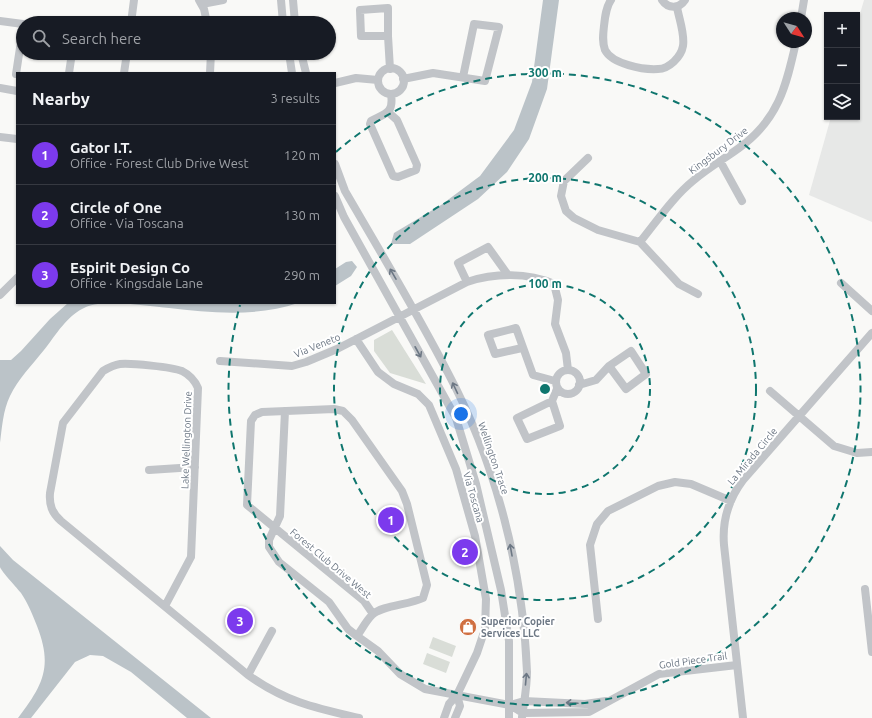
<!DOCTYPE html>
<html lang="en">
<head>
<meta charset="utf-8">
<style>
  :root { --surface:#171b24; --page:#20242c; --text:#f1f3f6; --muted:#9ea1a6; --line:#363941; --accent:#7c3aed }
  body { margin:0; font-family:Ubuntu,sans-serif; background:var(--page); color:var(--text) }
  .controls { position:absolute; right:12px; top:12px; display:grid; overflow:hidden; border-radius:0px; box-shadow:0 1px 3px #0004 }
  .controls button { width:36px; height:36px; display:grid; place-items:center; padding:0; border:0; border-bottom:1px solid var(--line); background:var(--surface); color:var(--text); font:20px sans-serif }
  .compass { position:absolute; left:776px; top:12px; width:36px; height:36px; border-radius:50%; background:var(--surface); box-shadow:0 1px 3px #0004; rotate:126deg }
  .you { position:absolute; left:461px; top:414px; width:14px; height:14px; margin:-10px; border:3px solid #fff; border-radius:50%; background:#1a73e8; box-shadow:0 0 0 6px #1a73e833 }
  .badge { display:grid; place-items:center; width:26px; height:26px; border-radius:50%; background:var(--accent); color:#fff; font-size:13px; font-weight:700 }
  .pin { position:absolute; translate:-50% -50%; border:2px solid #fff; box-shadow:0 1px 4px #0006 }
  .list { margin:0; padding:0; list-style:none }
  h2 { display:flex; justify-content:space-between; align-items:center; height:52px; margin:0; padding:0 16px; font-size:17px }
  h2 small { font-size:13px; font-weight:400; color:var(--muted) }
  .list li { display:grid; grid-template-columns:26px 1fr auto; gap:12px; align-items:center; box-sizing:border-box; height:60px; padding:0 16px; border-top:1px solid var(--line) }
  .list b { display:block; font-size:15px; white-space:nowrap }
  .list p { margin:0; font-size:13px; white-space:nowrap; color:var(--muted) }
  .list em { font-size:13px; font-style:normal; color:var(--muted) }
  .icon { flex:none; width:22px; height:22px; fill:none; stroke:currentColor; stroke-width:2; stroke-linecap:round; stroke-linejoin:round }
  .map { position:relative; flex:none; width:872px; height:718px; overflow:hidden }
  .search { position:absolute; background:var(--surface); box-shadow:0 1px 3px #0004; left:16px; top:16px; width:320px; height:44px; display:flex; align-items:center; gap:10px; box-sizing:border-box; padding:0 14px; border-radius:22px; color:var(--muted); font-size:15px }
  .panel { position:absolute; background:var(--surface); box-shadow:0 1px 3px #0004; left:16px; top:72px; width:320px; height:232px; border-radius:0px }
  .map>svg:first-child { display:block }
  .built { fill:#e7e8e7 }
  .green { fill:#d9ddd7 }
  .water { fill:#bbc3c8 }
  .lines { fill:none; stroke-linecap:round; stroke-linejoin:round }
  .minor { stroke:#c1c4c8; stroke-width:8 }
  .oneway { stroke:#6c7784 }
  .ring { fill:none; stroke:#0f766e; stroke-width:2; stroke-dasharray:7 5 }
  .labels { text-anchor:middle; stroke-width:4; stroke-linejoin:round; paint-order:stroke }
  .street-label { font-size:10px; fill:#6c7784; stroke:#fff }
  .poi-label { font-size:10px; font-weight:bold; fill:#6c7784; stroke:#fff; text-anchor:start }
  .centre { fill:#0f766e; stroke:#fff; stroke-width:2 }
  .ring-label { font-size:12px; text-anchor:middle; font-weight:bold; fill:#0f766e; stroke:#fff; stroke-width:4; stroke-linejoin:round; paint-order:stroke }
</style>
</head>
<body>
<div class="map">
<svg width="872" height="718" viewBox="0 0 872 718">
  <rect width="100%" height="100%" fill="#f9f9f7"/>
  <!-- built -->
  <path class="built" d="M864 0H872V222L809 195 831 117H857V24Z"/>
  <!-- green -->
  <path class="green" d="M392 330 426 384 390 373 374 351V340Z
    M433 637 456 646 452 657 429 648Z
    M427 653 450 662 446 673 423 664Z"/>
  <!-- water -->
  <path class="water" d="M543 0H559L547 89 529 139 507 172 478 199 410 244H391L394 233 441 205 480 176 514 130 532 82Z
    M352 261 357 267 351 276 335 286V269L346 262Z
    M68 303H298C258 317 211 313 169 308 148 306 105 299 86 307 67 315 56 335 44 350 32 365 18 379 10 396 3 410 2 428 0 443V360H11L21 351 50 319Z
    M0 546 13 560 211 718H187L131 672 103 656 90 655 75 662 31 718H18C43 685 53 667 37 626 33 616 28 603 21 593 18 589 1 571 0 567 0 562 0 552 0 546Z"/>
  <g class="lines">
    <!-- minor -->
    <path class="minor" d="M199 0 204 9 207 23
      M281 0 283 23
      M293 0 295 23
      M611 0C606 7 605 17 604 26 603 35 602 42 605 50 612 64 643 70 658 69 669 69 681 57 683 46 685 34 679 19 677 7
      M662 0C668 9 679 9 685 0
      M202 4 223 0
      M801 18 804 0
      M0 21 23 24
      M131 23 134 0
      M388 36V8L360 10 361 36H388L390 69
      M289 53 292 73
      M301 53 306 73
      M378 81a13 13 0 1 1 26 0a13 13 0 1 1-26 0Z
      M69 73 72 53
      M124 73 127 53
      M210 73 211 53
      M16 74 23 28
      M403 79 433 73 485 81 499 27 474 24 463 77
      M335 83 356 78 378 80
      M0 88 17 91
      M388 112 397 120 417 165 416 170 398 177 393 176 370 124 371 121C385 113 394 114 391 94
      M0 137 17 139
      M588 158 564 181 561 196 566 211 574 218 598 230 640 242 679 284 698 294
      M720 161 742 201
      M335 164 345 191C380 251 416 311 448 373 496 463 523 570 527 672 527 687 524 702 522 717
      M335 196 344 217 456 418 476 484 501 590 509 641V718
      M640 242C657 221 673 197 694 180 708 168 724 159 739 148 778 120 786 87 796 42
      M467 282 458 263 488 247 508 275
      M841 283 872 311
      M0 295 17 278
      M356 339 378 372 394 384 418 394 429 405 456 469 475 536 486 599 485 629 477 653 457 695 449 704 444 718
      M522 348 495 354 488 335 516 328 533 375 555 381
      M220 361 292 366 306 362 337 349 467 282C494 273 528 272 554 284L558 300 555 324 566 353 568 370
      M556 382a12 12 0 1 1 24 0a12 12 0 1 1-24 0Z
      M579 385 596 380 609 366 631 351 646 374 626 389 609 366
      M770 391 834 446 857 453 872 452
      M552 401 517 418 527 439 560 426 552 401 557 389
      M285 411 280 516 269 540V547L279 562 329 602 348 629 357 636
      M149 470 195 467
      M865 589 872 652
      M165 606 191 557 198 388C195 381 190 375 182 371 172 367 131 363 120 364 113 365 108 368 103 371L63 423 50 493C49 505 52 513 61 521L248 675C286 702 315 708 359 718
      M373 614 364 601 247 505 251 421 255 415 262 412 334 409 343 411 352 420 402 491 407 504 427 585 423 598C409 605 382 605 372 615 366 621 362 629 357 636L378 651 400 674 425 689 510 705 523 713 589 712 659 674 737 665
      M598 619 590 545 597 524 608 511 658 486 675 482 691 484 731 501
      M248 675 272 631
      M510 705 524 701 585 704 606 701
      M455 718 460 706 457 695
      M743 718 724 545C722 521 728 500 743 480L872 333"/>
  </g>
  <!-- one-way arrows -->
  <defs><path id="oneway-shaft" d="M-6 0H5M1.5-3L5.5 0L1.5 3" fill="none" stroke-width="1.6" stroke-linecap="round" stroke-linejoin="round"/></defs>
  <g class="oneway">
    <use href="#oneway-shaft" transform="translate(393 274) rotate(-120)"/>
    <use href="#oneway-shaft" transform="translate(418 352) rotate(61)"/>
    <use href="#oneway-shaft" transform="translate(455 388) rotate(-115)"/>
    <use href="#oneway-shaft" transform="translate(511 550) rotate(-100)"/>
    <use href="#oneway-shaft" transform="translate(526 679) rotate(-85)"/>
    <use href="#oneway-shaft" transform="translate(572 703) rotate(-177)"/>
  </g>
  <!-- distance rings -->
  <g class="ring">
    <circle cx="545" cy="389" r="105"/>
    <circle cx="545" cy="389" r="211"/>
    <path d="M336 152A316 316 0 1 1 240 305"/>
  </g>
  <!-- icons -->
  <defs>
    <symbol id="shop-disc" viewBox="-11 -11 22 22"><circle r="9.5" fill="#d06f41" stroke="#fff"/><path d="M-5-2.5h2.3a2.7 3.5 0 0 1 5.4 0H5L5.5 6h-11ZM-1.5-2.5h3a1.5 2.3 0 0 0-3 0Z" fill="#fff"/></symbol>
  </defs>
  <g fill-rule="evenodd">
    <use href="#shop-disc" x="458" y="617" width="20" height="20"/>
  </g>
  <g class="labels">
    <!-- street labels -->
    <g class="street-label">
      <text transform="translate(718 150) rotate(-37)" y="4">Kingsbury Drive</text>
      <text transform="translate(317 345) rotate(-22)" y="4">Via Veneto</text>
      <text transform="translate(186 440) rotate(-88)" y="4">Lake Wellington Drive</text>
      <text transform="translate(752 456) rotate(-50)" y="4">La Mirada Circle</text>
      <text transform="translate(494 458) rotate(71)" y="4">Wellington Trace</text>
      <text transform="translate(474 497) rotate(74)" y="4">Via Toscana</text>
      <text transform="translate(331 563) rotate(40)" y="4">Forest Club Drive West</text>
      <text transform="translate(693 660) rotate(-8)" y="4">Gold Piece Trail</text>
    </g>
    <!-- poi labels -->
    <g class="poi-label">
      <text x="481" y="625">Superior Copier<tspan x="481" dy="12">Services LLC</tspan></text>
    </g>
  </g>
  <circle cx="545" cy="389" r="6" class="centre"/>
  <g class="ring-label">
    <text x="545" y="77">300 m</text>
    <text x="545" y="182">200 m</text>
    <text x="545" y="288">100 m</text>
  </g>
</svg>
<div class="controls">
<button>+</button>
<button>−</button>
<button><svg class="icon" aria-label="layers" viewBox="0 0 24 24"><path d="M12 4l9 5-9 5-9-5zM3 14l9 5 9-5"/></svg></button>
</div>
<svg class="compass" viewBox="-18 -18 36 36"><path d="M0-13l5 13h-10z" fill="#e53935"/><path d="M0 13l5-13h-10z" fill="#9ea1a6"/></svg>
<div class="you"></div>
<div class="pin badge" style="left:391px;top:520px">1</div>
<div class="pin badge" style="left:465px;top:552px">2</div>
<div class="pin badge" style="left:240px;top:621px">3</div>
<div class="search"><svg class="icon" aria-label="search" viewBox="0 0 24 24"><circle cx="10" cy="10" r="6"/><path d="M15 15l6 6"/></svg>Search here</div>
<section class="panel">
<h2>Nearby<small>3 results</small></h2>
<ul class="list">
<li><span class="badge">1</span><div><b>Gator I.T.</b><p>Office · Forest Club Drive West</p></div><em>120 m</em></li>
<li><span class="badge">2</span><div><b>Circle of One</b><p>Office · Via Toscana</p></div><em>130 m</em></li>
<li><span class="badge">3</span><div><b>Espirit Design Co</b><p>Office · Kingsdale Lane</p></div><em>290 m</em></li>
</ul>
</section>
</div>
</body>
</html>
